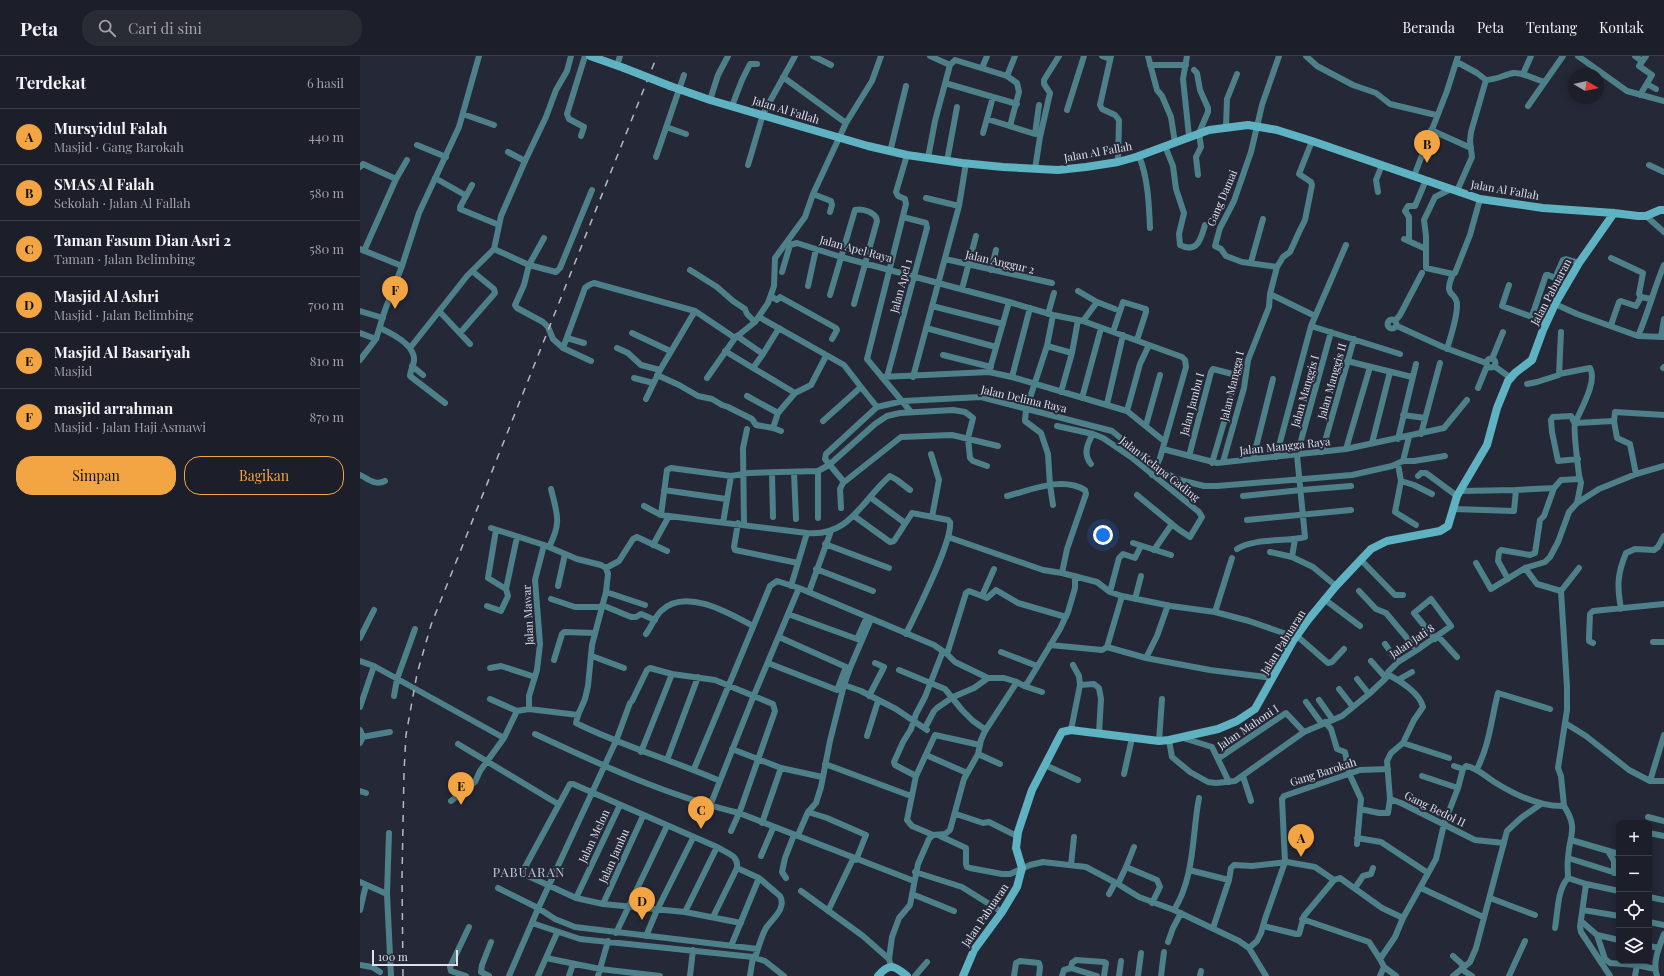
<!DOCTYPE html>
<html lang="id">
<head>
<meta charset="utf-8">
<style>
  :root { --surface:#1c1e29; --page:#292b35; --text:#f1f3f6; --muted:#a0a2a8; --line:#3a3c46; --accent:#f3a443 }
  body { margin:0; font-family:"Playfair Display",serif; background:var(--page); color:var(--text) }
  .controls { position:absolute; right:12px; bottom:12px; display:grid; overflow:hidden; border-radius:8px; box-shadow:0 2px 6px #0003 }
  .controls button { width:36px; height:36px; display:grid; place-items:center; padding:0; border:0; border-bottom:1px solid var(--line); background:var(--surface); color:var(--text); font:20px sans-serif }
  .compass { position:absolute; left:1208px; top:12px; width:36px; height:36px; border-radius:50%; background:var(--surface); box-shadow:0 2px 6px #0003; rotate:99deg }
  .scale { position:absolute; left:12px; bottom:10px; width:86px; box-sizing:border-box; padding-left:4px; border:2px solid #dee0eb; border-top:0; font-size:11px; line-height:14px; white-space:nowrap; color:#dee0eb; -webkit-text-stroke:3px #252837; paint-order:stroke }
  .you { position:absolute; left:743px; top:479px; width:14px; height:14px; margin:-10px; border:3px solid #fff; border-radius:50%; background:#1a73e8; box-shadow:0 0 0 6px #1a73e833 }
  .badge { display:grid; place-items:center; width:26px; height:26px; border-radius:50%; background:var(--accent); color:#111; font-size:13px; font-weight:700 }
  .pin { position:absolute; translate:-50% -33px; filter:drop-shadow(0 1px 2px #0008) }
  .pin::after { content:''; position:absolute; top:21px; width:14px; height:12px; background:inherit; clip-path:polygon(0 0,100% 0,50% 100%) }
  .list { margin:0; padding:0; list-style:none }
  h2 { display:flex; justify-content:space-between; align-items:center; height:52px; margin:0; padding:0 16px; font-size:17px }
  h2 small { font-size:13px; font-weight:400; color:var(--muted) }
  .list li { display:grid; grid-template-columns:26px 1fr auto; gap:12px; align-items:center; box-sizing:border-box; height:56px; padding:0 16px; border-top:1px solid var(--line) }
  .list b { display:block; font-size:15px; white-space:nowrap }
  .list p { margin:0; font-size:13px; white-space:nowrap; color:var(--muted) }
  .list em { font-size:13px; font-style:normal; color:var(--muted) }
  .actions { display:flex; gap:8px; padding:12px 16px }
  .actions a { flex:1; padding:9px 0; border:1px solid var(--accent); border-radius:16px; text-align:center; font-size:14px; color:var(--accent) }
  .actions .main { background:var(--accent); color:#111 }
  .icon { flex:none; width:22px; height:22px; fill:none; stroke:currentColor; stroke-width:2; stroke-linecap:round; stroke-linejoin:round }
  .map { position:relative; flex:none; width:1304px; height:920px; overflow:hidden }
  header { display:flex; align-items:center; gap:24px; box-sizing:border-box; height:56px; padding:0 20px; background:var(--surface); border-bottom:1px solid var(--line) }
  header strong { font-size:19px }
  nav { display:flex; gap:22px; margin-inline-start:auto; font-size:14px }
  .search { width:280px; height:36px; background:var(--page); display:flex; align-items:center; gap:10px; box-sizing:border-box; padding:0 14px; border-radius:16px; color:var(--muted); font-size:15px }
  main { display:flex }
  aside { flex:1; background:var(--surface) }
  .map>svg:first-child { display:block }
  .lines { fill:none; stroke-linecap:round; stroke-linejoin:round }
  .street { stroke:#4e808a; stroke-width:6 }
  .secondary { stroke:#5fb2c2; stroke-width:8 }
  .rail { stroke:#b6b8c4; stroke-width:1.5; stroke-dasharray:7 7; stroke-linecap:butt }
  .secondary-bridge { stroke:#5fb2c2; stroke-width:8 }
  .labels { text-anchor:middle; stroke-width:4; stroke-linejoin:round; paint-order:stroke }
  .street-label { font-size:11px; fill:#dee0eb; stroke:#252837 }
  .quarter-label { font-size:13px; letter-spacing:1px; fill:#c2c6da; stroke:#252837 }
</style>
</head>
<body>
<header>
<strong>Peta</strong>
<div class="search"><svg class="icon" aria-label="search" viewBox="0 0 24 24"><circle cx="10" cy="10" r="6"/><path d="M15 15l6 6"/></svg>Cari di sini</div>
<nav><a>Beranda</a><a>Peta</a><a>Tentang</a><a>Kontak</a></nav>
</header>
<main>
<aside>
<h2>Terdekat<small>6 hasil</small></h2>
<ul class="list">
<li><span class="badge">A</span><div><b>Mursyidul Falah</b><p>Masjid · Gang Barokah</p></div><em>440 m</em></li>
<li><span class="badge">B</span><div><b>SMAS Al Falah</b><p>Sekolah · Jalan Al Fallah</p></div><em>580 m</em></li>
<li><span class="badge">C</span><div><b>Taman Fasum Dian Asri 2</b><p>Taman · Jalan Belimbing</p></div><em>580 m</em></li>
<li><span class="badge">D</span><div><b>Masjid Al Ashri</b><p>Masjid · Jalan Belimbing</p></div><em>700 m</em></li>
<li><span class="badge">E</span><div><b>Masjid Al Basariyah</b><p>Masjid</p></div><em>810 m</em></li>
<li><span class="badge">F</span><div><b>masjid arrahman</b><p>Masjid · Jalan Haji Asmawi</p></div><em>870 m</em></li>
</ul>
<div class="actions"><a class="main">Simpan</a><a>Bagikan</a></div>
</aside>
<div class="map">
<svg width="1304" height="920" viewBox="0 0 1304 920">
  <rect width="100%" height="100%" fill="#252837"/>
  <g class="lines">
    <!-- street -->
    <path class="street" d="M453 0 471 9
      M570 0 590 9
      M742 0 750 3
      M751 0 740 49 742 53 755 59 759 64 758 106
      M788 0 797 34 802 40 811 61 815 87
      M827 0 823 23 829 80
      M946 0 957 10 993 29 1016 37 1030 48 1076 59
      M1218 0 1267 35 1304 45
      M1275 0 1282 5
      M790 9H826
      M257 10 260 0
      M622 12 627 0
      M834 14 837 17 840 34 848 52V56L839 77 841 91 836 101 838 119
      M1163 18 1171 0
      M647 20 655 0
      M423 21 486 67
      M1126 24C1136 24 1144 19 1153 17 1163 16 1174 23 1184 26
      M585 27 633 41 623 77
      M1287 28 1296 33
      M1280 39 1292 19 1279 10 1286 0
      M633 41 657 48
      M350 44 358 19 368 0
      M372 50 382 24 390 8H397
      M1168 50 1203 0
      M707 54 724 0
      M103 58 134 69
      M627 63 675 78 679 49
      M306 71 326 78
      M866 71 867 43 877 18
      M1071 74 1111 92
      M221 80 224 71 209 63 207 58 225 0
      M57 89 86 101
      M805 90 813 110 816 133 824 157 819 178 820 189C838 198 841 182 845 169
      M148 96 165 105
      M530 96 546 30
      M547 99 536 136 538 140 545 143 546 148 507 303 551 356
      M779 100C788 122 789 148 790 172
      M296 101 324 19
      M568 102 575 65 590 9 595 4 647 20 657 27 659 36 650 70
      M587 105 597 51
      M388 109 403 58 435 0
      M1289 109 1304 116
      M0 111 3 108 36 123
      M675 113 680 81 690 37 684 28V24L699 0
      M1054 120 1087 35 1098 0
      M75 122 105 139
      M112 129 100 151V153L139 169
      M1091 133 1075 141 1064 164 1066 180V212L1093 218 1095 217 1110 179 1120 143
      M1097 135 1112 101 1110 85 1111 76 1126 24 1117 17 1097 6
      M1018 136 1016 124 1022 109
      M453 138 471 145 472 149 470 156
      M566 142 599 150
      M1286 160 1304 176
      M184 182 169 209 164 229 155 249 157 252 183 266 188 271 193 283 203 292 231 305
      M1044 183 1066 193
      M1049 185V161L1045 155 1048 150H1055L1066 124
      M0 193 42 210 25 254 16 283 0 304
      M134 193 169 209 196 216 200 212 232 134
      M4 195 36 123 47 104
      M1251 202 1283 217 1279 238 1281 241 1291 243
      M585 203 692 227
      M891 206 903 163
      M42 210 59 157 99 71 119 0
      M917 211 882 206 866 200 861 193 855 190 860 172 874 145 891 96 902 49 919 0
      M330 214 357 231 373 245 385 253 387 258 395 266
      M631 214 636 194
      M422 216 430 189 437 187 481 201 649 246 693 259 723 265 822 301 825 304 826 311 800 402 792 419
      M1195 222 1203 204 1206 203 1219 207
      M1149 229 1142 250 1186 266
      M448 230 456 193
      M602 233 616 180
      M718 235 737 246
      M910 238 955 260
      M470 239 495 154C503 152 517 157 517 165L494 248
      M411 240 417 244 420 241 476 272 477 274 472 283
      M1195 248 1217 258 1278 280 1304 281
      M572 250 643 268
      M0 255 23 262
      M80 256 110 288
      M688 258 694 237
      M693 259 687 290 666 354 665 365 681 377 688 398 690 429 693 449
      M1172 260 1186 219H1188L1207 227
      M399 261 484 309 501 331
      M1027.5 268a4.5 4.5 0 1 1 9 0a4.5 4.5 0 1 1-9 0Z
      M723 265 737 246 755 253
      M1035 265 1040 259 1062 217
      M1251 269 1259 246 1261 245 1276 250 1281 241
      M951 270 1040 298
      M1037 270 1083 291 1126 307
      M20 272C31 277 55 289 54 304 54 309 50 315 50 320L85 347
      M419 272 403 298 393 312 435 337
      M566 272 636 291
      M753 276 763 246 786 253V256L777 284
      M0 277 16 283
      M100 277 135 237 134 233 112 215
      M272 277 310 295
      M377 280 403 298
      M1278 280C1288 257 1294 233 1304 209
      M1301 281 1304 263
      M207 282 224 287
      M687 290 712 297
      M50 292 107 220 134 193 141 160 165 105 186 61 196 34 207 15 211 0
      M203 292 225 232 229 229 234 227 335 255 375 282
      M257 292 268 297 281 309 300 314
      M1087 293C1091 279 1097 263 1097 249 1097 234 1082 243 1093 218
      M365 295 393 312
      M583 299 631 311
      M1126.5 307a4.5 4.5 0 1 1 9 0a4.5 4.5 0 1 1-9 0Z
      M1132 303 1143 276
      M987 305 1052 321
      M52 310 63 319
      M1134 310 1151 322
      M1303 312 1304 311
      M629 316 649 246
      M297 319 319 329 338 340 352 343 362 349 368 351 392 363 396 369 413 372
      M522 321 629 316 652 321 767 355 804 385
      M527 321 567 172 566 167 543 161
      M553 321 599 150 606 107
      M652 321 670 252
      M274 322 293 327
      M347 322 375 282 395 266 408 247 414 230 415 202 445 161 453 138 479 82 486 67 512 25 521 0
      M1167 328 1177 326 1199 319 1201 276
      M1118 332 1127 310
      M701 336 712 297 718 264
      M387 340 418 357
      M722 342 740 276
      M286 343 300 314 335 255
      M747 348 763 279
      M767 355 780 308 789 289
      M1043 359 1065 362
      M463 365 501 331 517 351
      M1254 365 1257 382 1270 388 1276 418
      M1216 367 1254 365 1255 356 1304 359
      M1215 368 1211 360 1193 361 1191 364 1192 376 1198 405 1218 403
      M786 369 800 319
      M697 370 733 378 743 382 771 401 839 456 842 461 830 481 818 473 777 439
      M421 375 413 372 418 357 435 337 451 329 466 300
      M1061 378 1080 307
      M1038 383 1056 308
      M1012 387 1030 316
      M803 393 857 407 986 393 1084 372 1107 344
      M986 393 1010 311
      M962 396 994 283
      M571 398 579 424 572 461
      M829 400 851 316 853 313 876 319 877 322 852 407
      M916 401 951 270 986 189
      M893 403 913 323
      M1043 405H1054L1085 400
      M863 406 884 332 888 304 909 251 910 238 917 211 923 201 930 196 940 174 945 164 952 129 951 126 939 118 952 85
      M731 408C723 398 727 388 733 378
      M1038 408 1041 425 1054 429 1072 438
      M458 415V462
      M434 416 436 463
      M412 417 413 461
      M0 419C9 423 15 430 25 425
      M1058 420 1061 417H1066L1097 440
      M1041 425 1035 456 1056 469
      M484 426 465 403 466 398 517 351 543 345 621 341 752 375 796 411 807 418 820 424 844 430H857L992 419 1032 410 1043 405 1049 381
      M304 434 366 443
      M1100 435 1156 434 1194 432 1201 424 1220 423
      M647 440C671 434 702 420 725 434L726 438 707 493 702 517
      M883 440 941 434 991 430
      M510 441 545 467
      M1217 447 1239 433 1276 418 1304 410
      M284 450 301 459 447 477C490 481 502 444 530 420L537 424 550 434
      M481 452 480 433 483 427 541 381 592 379 638 390
      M1094 453 1154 455 1156 434
      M301 459 307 414 311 412 371 420 389 417 458 415 469 409 515 368 527 360 540 357 593 354 605 356 613 362 608 382 610 402 613 405 627 410
      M494 460 530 486 534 485 552 457 588 464 590 466C593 485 556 557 546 578
      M887 464 991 454
      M363 467 371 420
      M378 467 374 491 375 494 438 507
      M384 468 383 392 387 373
      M588 481 683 514 702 517 737 526 750 536 762 540 811 550 855 556 889 565 932 580H937L968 607 972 606 984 593
      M773 487 811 499
      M465 488 529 512
      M293 489 309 460
      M189 491C202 466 197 458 191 433
      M877 493C894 482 925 486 945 481L937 399 971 276
      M794 494 812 468
      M910 496 932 501 935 483
      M932 501 953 511 976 530
      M1001 504 1035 539H1043
      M1116 507 1131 533 1165 512 1185 506 1190 501 1198 486 1209 456 1217 447 1221 427 1219 419C1218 410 1213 373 1215 367 1220 355 1238 325 1230 312L1199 318
      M246 512 259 505 273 483 277 481 307 495
      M1165 512 1177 528 1201 535 1207 631V654L1198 712 1201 720 1204 750
      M456 513 513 535
      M1148 523 1138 505 1139 496 1141 494 1170 499 1175 497 1180 464 1184 460 1194 432
      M198 530 205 498
      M431 530 447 477
      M146 533 157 481
      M999 535 1016 553 1026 557 1057 594
      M1201 535 1219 512
      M246 536 285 549
      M449 536 471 475
      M750 536 759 502 763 498 775 502 781 490
      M622 540 634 513
      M191 543 215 551H241
      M775 543 781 520
      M964 543 1000 570
      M242 549 271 561H276L281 558 295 564
      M127 550 141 555 148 540 146 533 128 522 136 474
      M1261 553C1257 530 1257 519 1266 497L1275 493 1294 494 1298 491 1304 480
      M855 556 872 502
      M428 558 497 583 507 561
      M286 578C291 571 295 561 301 555 325 531 369 557 393 570
      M1078 580 1097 601
      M0 582 14 554
      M1293 586H1304
      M1233 587 1229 585V582L1230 558 1233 555 1304 548
      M1025 588 1038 606
      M690 589 742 594 747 591 762 540
      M747 591 786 602 850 614 913 622
      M641 596 677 610
      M587 598 606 537 609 535 627 542 636 534 658 547 706 561
      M232 600 264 612
      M786 602 797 580 808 549
      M194 604 202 578 204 576 235 577
      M0 605 14 610 144 682
      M1011 605 1026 622
      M408 607 477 634 486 611 419 581
      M130 612 141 610 175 621
      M539 614 585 633 602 654 613 665 626 674
      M997 623 1009 638
      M1038 624 1052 616
      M484 629 501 635 536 653 567 674
      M720 629 734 628 739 632 741 643 739 677
      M664 630 682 636
      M979 633 993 651
      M34 640 37 623 55 573
      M509 640 523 613 524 611 515 607
      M130 643 157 655 169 653 218 659 225 643 228 630 232 589 246 536 248 518 246 512 241 509 217 503 184 489 131 472
      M959 644 973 664
      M272 645 287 614 290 612 312 618 355 624 413 648 415 655 380 755 371 775
      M946 646 962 668
      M0 651 14 610
      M169 653V640L177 614 180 588 175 524 184 489
      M218 659 216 667C262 690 312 704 360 725
      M965 666 971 673 977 693 985 696 989 717 1001 743 997 788
      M1205 667 1226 680 1269 714 1290 725
      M565 672 574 655 577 652 593 641 614 632 628 622
      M0 674 3 681 0 687
      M711 674 720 629 719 620 713 609
      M175 678C241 709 308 740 379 757L554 825
      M1304 679 1290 725H1304
      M507 680 518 645
      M2 681 30 676
      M820 681 852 691 869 726
      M809 684 812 701 830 716 848 726 856 727 875 725 944 676 982 660 1009 638 1026 622 1028 616 1038 606 1057 594 1091 570 1071 543 1054 557 1075 583
      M799 685 802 643
      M1043 687 1089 702
      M98 688 198 748
      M372 693 421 712 462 721
      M281 696 312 618
      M618 698 640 708
      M566 699 607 717
      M859 702 926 657 944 676
      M307 704 338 621
      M465 708 551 740
      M685 709 718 724
      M1094 710 1103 713
      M334 713 410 530 417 525 439 532 574 589 587 598 595 606 628 622H644L657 626
      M1117 713C1130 687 1131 664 1138 637L1190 653
      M764 718 772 682
      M556 720 535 709 534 706 543 686 551 673 556 658 565 641 583 595
      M883 720 891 745
      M1062 720 1098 732
      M0 735 6 737
      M1030 743 1041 747 1115 784 1144 787
      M91 745 115 726 120 715 144 682 157 655
      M350 750 394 639 439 532
      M1000 753 1019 757H1028L1030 743 1027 705 1031 697 1043 687 1054 664 1063 651C1060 637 1039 624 1027 618
      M448 756 467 762 506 779 496 804
      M596 758 623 767 629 766 657 780
      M1288 761 1304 765
      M402 767 421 712
      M29 777 27 838 31 920
      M1289 777 1304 780
      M438 779 448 756 456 747 461 731 470 685 484 629 490 612 511 563
      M573 779 552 770 547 764 556 720 575 679 620 689
      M580 780 606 792V808L607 811 610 812 642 818H650L670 809 683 806 726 811 758 828 779 841 814 854 879 885 889 892 906 920
      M997 782 1021 786 1068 817
      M1211 784 1259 798
      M1248 795 1254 805V817
      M401 800 413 772
      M1208 802 1259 818
      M711 809 714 781
      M766 811 774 791
      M377 812 399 822 420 840C427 852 412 863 406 872 401 881 398 893 395 902L393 901
      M829 814 869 824
      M555 816 602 831 642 856
      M426 822 422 816 425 802 434 779
      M1208 822 1226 828 1259 835
      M0 826 27 838
      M758 828 766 811 797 824 800 831 792 847
      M1226 828 1220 871 1221 876 1250 920
      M138 832 178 852 195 863 215 871 398 893
      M995 832 1003 820 1011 818 1013 812
      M1061 832 1123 861
      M441 835 503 880 529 903
      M552 838 594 855
      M749 838 755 827
      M1289 841 1304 844
      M216 842 260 749
      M1130 842 1175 859
      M243 848 283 760
      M0 854 6 829
      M814 854C835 821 832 778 839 742
      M1223 854 1259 860
      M468 855 493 803
      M325 856 357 791
      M353 861 377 812C379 799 366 797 357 791L213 728H210L164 813 166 819 216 842 243 848 325 856 381 867
      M942 863 1009 886 1020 903
      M1221 865 1237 879 1259 884
      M1289 866 1304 869
      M172 867 220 883 393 901
      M903 870 936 878H939L944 860 974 824 980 822 1022 852 1043 862
      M853 872 869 824 871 812 874 809 892 810 927 806 955 811 974 824
      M256 877 307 770
      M1237 879 1245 903 1250 907 1277 909 1295 913
      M286 880 297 854 333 782
      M808 886 813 872 821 857
      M371 890 399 822
      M1289 890 1299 892
      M889 892 897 885 901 877 905 863 925 806 922 743 924 740 1000 714 1028 713
      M1093 900 1104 910
      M186 902 240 913 300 920
      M395 902 405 905 424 920
      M0 909 12 911 20 916
      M531 910 529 903 532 881 539 862 550 849 558 808 569 783 573 779 585 778 590 774 604 723 618 698 621 684 625 675 657 626 664 630 668 626 700 573 708 556 715 532V520
      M1024 911 1036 920
      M711 912 712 907 716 904 744 906 746 907 744 920
      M1101 913 1112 920
      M121 916 122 909 131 886
      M121 916 129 920
      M106 920 91 915 90 911 109 871
      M149 920 177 855 256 685 270 647
      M178 920 197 877
      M209 920 213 908
      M238 920 248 885
      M330 920 333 894
      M390 920 393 901
      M555 920 567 906
      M654 920 656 907 660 905 679 907 680 911 679 920
      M702 920 704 914 711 912 737 920
      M759 920 761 905
      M778 920 781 897
      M801 920 804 896
      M840 920 841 915
      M1020 920 1024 911 1020 903 1035 881 1043 862 1076 803 1084 768 1098 732 1103 713 1106 710C1118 712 1126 721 1136 727 1157 740 1180 751 1204 750 1219 773 1209 779 1208 803 1207 809 1208 816 1208 822 1197 834 1198 856 1195 872
      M1093 920 1110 906 1116 892 1147 775 1161 762 1181 748
      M1149 920 1165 885
      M1275 920 1277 909
      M1297 920C1292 907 1299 891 1304 878"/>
    <!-- secondary -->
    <path class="secondary" d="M230 0 264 12
      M310 30 350 44 508 90 547 99 602 107 643 111 698 114 726 111 758 106 776 101 849 74 888 69 917 74 952 85 1120 143 1183 152 1254 157 1278 160H1286L1300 154H1304
      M518 920C529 907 534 909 547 920
      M603 920 614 894 642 856 657 831 662 812 656 792 658 776 672 734 702 676 711 674 799 685 809 684 858 673 877 665 895 653 933 585 948 564 976 530 1011 493 1027 485 1080 475 1088 470 1097 440 1127 389 1137 352 1148 325 1155 317 1172 304 1183 274 1195 248 1219 207 1254 157"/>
    <!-- rail -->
    <path class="rail" d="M43 920 42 821 44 716 46 679 57 618 71 569 297 0"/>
    <!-- secondary-bridge -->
    <path class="secondary-bridge" d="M264 12 310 30"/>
  </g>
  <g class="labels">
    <!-- street labels -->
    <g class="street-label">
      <text transform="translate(426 54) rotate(17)" y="4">Jalan Al Fallah</text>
      <text transform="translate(738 96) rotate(-10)" y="4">Jalan Al Fallah</text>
      <text transform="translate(1145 134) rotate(10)" y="4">Jalan Al Fallah</text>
      <text transform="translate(862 142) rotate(-67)" y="4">Gang Damai</text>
      <text transform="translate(496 193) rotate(15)" y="4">Jalan Apel Raya</text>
      <text transform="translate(640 206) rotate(13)" y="4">Jalan Anggur 2</text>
      <text transform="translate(541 230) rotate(-75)" y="4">Jalan Apel 1</text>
      <text transform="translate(1191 236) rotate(-62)" y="4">Jalan Pabuaran</text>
      <text transform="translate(972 325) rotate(-74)" y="4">Jalan Manggis II</text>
      <text transform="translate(872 330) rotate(-77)" y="4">Jalan Mangga I</text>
      <text transform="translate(945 335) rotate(-74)" y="4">Jalan Manggis I</text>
      <text transform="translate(664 343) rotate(13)" y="4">Jalan Delima Raya</text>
      <text transform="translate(832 348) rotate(-75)" y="4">Jalan Jambu I</text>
      <text transform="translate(925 390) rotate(-6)" y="4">Jalan Mangga Raya</text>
      <text transform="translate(800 413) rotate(38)" y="4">Jalan Kelapa Gading</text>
      <text transform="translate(168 559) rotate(-93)" y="4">Jalan Mawar</text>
      <text transform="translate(1052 585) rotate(-34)" y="4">Jalan Jati 8</text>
      <text transform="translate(923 586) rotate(-58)" y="4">Jalan Pabuaran</text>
      <text transform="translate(888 671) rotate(-34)" y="4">Jalan Mahoni I</text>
      <text transform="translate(963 716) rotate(-18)" y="4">Gang Barokah</text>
      <text transform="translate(1075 753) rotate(26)" y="4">Gang Bedol II</text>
      <text transform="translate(234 780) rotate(-65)" y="4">Jalan Melon</text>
      <text transform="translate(254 800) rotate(-66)" y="4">Jalan Jambu</text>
      <text transform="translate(625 859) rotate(-56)" y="4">Jalan Pabuaran</text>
    </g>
    <!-- quarter labels -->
    <g class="quarter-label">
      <text x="169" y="821">PABUARAN</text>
    </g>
  </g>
</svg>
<div class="controls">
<button>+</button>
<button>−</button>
<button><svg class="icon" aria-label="locate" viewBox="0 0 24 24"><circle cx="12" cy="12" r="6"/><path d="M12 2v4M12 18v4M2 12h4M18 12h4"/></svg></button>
<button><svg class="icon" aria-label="layers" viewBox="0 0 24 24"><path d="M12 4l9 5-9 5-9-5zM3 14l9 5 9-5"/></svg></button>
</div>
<svg class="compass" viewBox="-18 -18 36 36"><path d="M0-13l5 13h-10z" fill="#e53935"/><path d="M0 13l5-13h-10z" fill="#a0a2a8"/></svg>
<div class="scale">100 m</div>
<div class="you"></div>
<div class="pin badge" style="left:941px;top:801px">A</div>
<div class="pin badge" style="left:1067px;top:107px">B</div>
<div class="pin badge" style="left:341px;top:773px">C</div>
<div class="pin badge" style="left:282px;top:864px">D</div>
<div class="pin badge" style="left:101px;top:749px">E</div>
<div class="pin badge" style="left:35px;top:253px">F</div>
</div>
</main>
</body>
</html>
